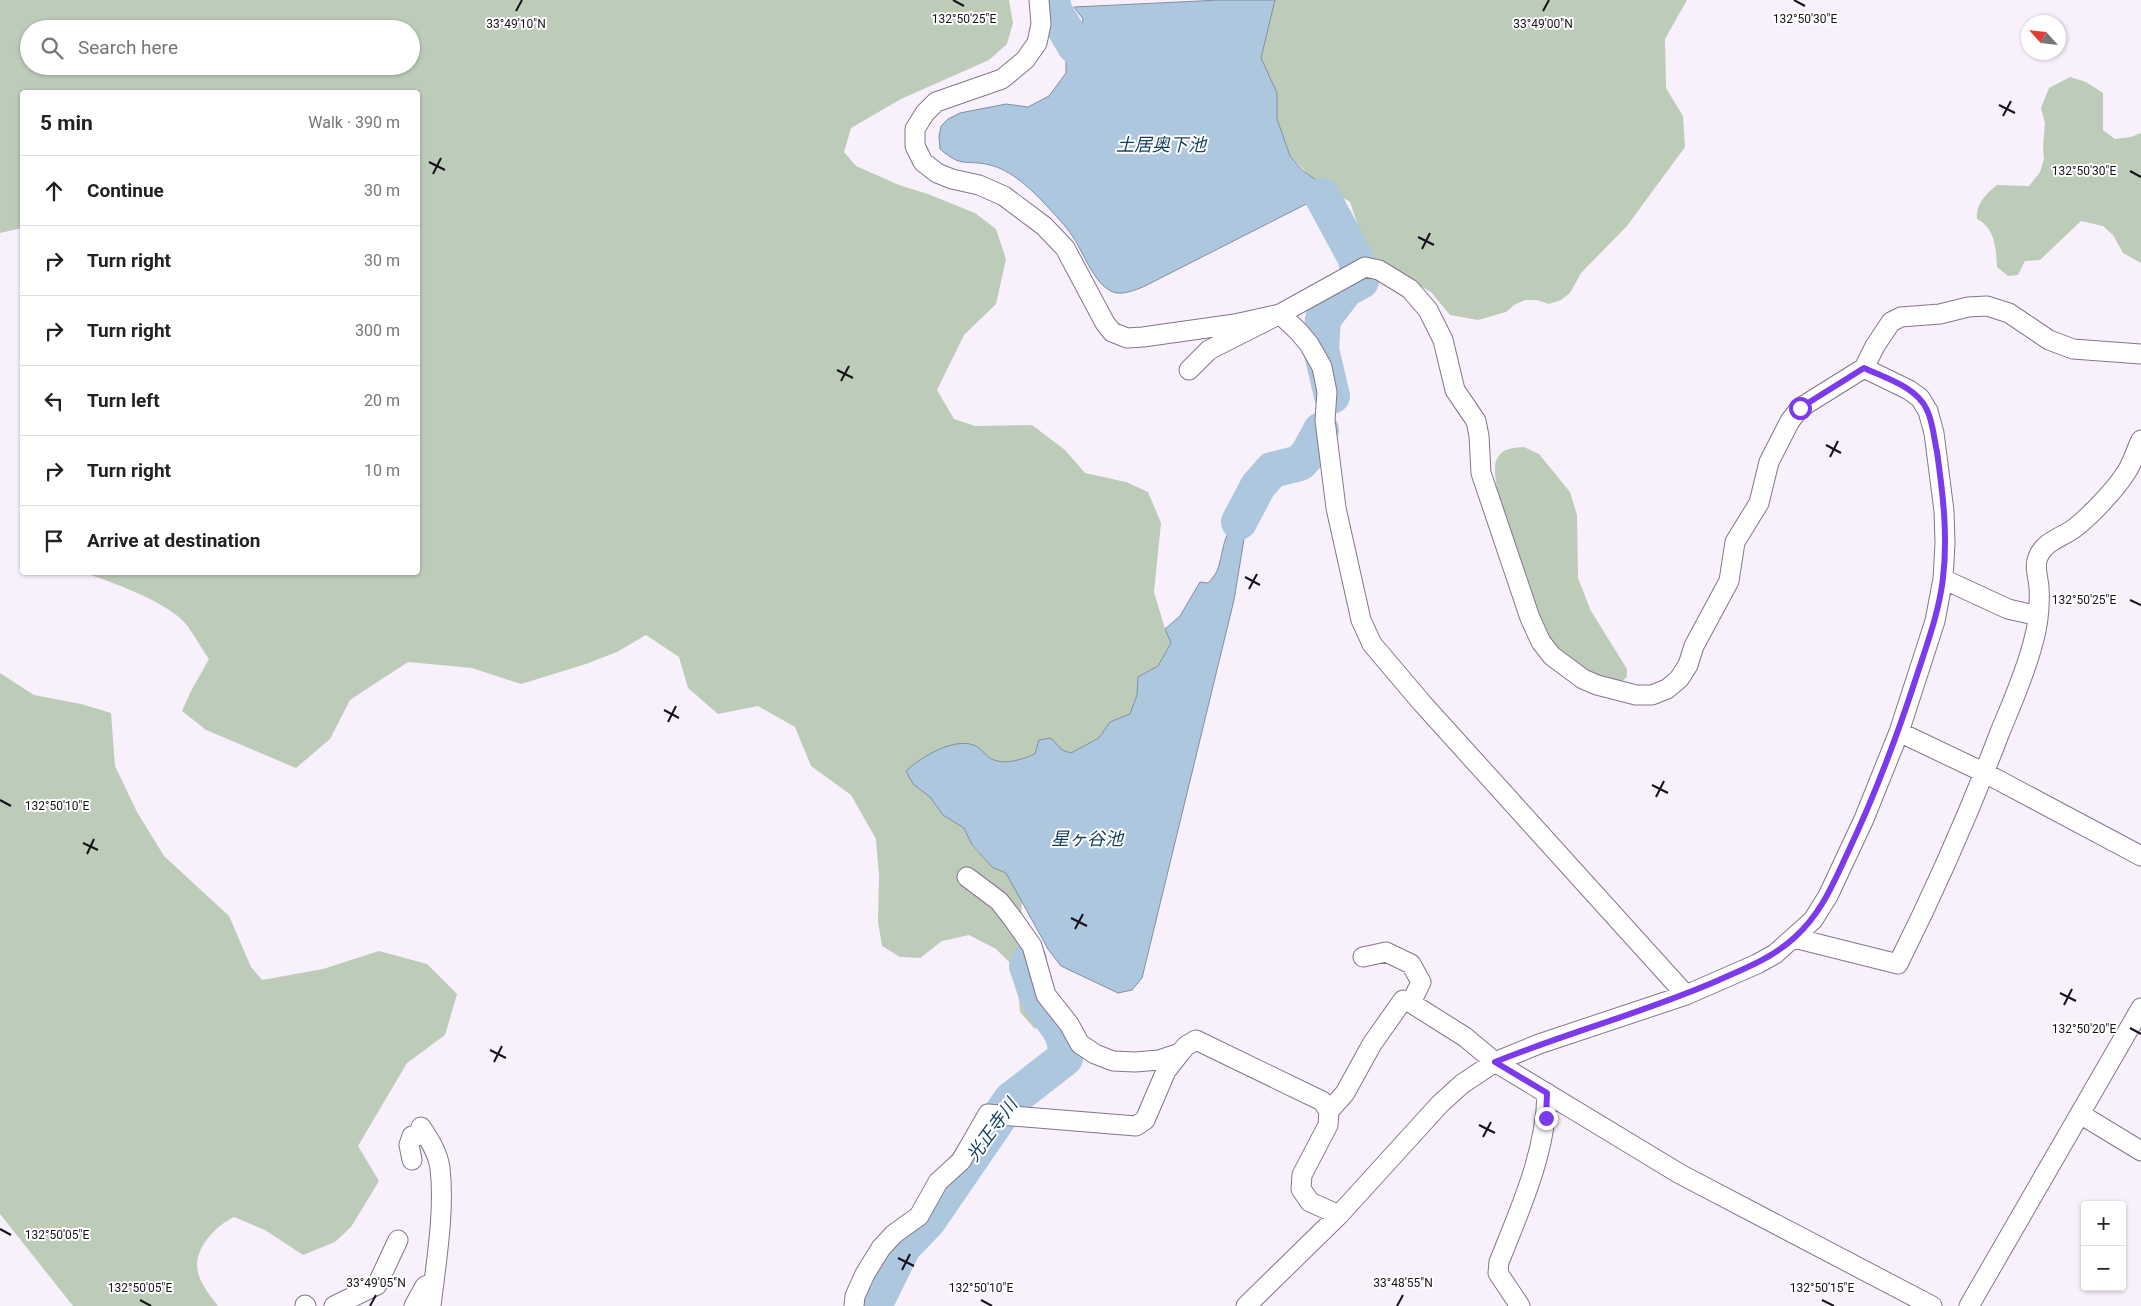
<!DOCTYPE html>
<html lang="en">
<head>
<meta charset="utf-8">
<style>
  :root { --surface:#fff; --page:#f2f2f2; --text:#222; --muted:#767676; --line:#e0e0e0 }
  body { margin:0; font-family:Roboto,"Noto Sans JP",sans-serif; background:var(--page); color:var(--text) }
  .controls { position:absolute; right:15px; bottom:15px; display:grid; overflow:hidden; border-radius:5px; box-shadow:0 1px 4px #0004 }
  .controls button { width:45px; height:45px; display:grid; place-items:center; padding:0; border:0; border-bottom:1px solid var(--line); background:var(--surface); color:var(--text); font:25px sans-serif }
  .compass { position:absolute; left:2021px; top:15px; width:45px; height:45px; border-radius:50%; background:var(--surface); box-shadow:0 1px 4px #0004; rotate:297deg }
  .stop { position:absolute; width:15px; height:15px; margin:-11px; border:4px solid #7c3aed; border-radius:50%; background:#fff }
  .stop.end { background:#7c3aed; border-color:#fff; box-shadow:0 1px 5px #0008 }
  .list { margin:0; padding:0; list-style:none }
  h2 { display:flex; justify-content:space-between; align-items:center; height:65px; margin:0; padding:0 20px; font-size:21px }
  h2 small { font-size:16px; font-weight:400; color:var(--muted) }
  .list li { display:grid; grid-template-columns:32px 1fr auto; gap:15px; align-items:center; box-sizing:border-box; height:70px; padding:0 20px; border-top:1px solid var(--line) }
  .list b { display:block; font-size:19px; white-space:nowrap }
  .list em { font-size:16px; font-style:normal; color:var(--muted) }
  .icon { flex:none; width:28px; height:28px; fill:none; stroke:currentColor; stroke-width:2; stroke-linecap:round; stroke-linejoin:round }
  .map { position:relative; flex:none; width:2141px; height:1306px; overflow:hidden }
  .search { position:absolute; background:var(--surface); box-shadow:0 1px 4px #0004; left:20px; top:20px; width:400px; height:55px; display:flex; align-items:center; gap:12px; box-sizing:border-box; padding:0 18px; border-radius:28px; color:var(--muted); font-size:19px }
  .panel { position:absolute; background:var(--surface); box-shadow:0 1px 4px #0004; left:20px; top:90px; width:400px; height:485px; border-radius:5px }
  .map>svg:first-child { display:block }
  .green { fill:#bdcbb9; fill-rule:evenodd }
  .water { fill:#adc7de; stroke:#8090a3 }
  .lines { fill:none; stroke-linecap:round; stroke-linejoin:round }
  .river { stroke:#adc7de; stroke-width:36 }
  .street-casing { stroke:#84758b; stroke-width:21 }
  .street { stroke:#fff; stroke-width:19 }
  .route { stroke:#7c3aed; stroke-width:6 }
  .ticks { fill:none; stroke:#161019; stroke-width:2 }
  .labels { text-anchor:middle; stroke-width:4; stroke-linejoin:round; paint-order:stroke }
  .water-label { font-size:18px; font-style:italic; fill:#113e5d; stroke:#fff }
  .ticks-label { font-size:12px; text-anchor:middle; fill:#161019; stroke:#fff; stroke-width:4; stroke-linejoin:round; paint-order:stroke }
</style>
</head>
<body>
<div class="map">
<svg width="2141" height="1306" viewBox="0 0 2141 1306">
  <rect width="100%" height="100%" fill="#f8f1fc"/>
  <!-- green -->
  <path class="green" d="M0 0H1009L1013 23 1007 44 989 60 901 99 851 128 844 152 856 166 899 185 928 194 975 213 996 229 1006 259 996 304 964 335 937 390 954 419 975 426 1032 425 1065 450 1085 473 1126 482 1148 492 1161 523 1154 592 1165 629 1171 643 1158 666 1138 677 1137 695 1130 714 1110 722 1099 738 1071 753C1045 743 1019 769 994 760 988 758 981 750 975 746L913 784 930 797 943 815 964 828 972 846 992 867 1006 873 1022 900 1020 941 1023 970 1034 998 1047 1021 1035 1029 1020 1012 1018 989 1010 963 996 949 969 935 942 941 920 958 900 957 882 946 878 922 879 876 876 839 851 795 811 766 795 727 758 706 718 714 688 688 679 657 646 635 617 652 586 664 521 684 472 668 408 662 350 700 330 739 296 768 206 730 182 711 191 691 209 659C201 648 194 634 185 623 167 602 110 581 84 573L418 572V92H22V228L0 233ZM29 29H411V66H29Z
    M1275 0H1687L1665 39 1666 88 1683 116 1685 147 1627 226 1581 273 1570 293 1561 300 1549 304 1537 300H1525L1514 305 1506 312 1478 320 1450 315 1431 292 1368 256 1350 202 1314 180 1290 156 1277 119V93L1261 58Z
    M2070 77 2086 82 2103 93V130L2115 139 2131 137 2141 133V263L2123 253 2113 235 2103 226 2081 221 2040 260 2025 261 2018 275 2008 276 1997 267C1996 248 1995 228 1977 219 1975 204 1987 193 1997 185L2029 186 2040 172 2044 159 2043 147 2045 123 2041 108 2049 88Z
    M1524 447 1539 454 1570 492 1577 515 1578 578 1591 611 1627 669V677L1621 682C1596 678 1570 663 1554 642 1548 634 1541 625 1537 616 1527 590 1488 484 1496 461 1501 448 1512 448 1524 447Z
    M0 673 34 695 81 704 111 713 115 766 137 812 164 856 229 916 251 967 262 980 323 969 379 951 427 964 457 994 445 1035 407 1063 358 1146 379 1181 351 1227 335 1242 303 1255 265 1230 234 1217C214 1227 190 1252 199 1276 202 1286 212 1298 218 1306H73L0 1214Z"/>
  <!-- water -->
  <path class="water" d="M1220 0H1275L1261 58 1277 93V119L1290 156 1302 170 1326 187 1322 196 1143 287C1135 290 1125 294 1117 293 1096 290 1084 253 1073 237 1066 226 1055 215 1046 205 1031 189 1011 170 990 165 966 159 963 169 940 149L939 137 941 126 948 119 960 113 1006 104 1028 107 1049 96 1066 73V57C1077 45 1081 35 1083 19L1074 7Z
    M1239 522 1244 526 1245 533 1234 600 1142 978 1132 990 1118 993 1061 966 1048 949 1006 873 992 867 972 845 964 828 943 815 930 797 913 784 906 771C921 757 955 736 976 746 982 749 987 758 994 760 1007 765 1023 759 1035 754L1039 740 1051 738 1062 750 1071 753 1099 738 1110 722 1130 714 1137 695 1138 677 1158 666 1171 643 1165 629 1180 616 1200 582 1208 583C1211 580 1214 576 1216 573 1224 557 1221 531 1239 522Z"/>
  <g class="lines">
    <!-- river -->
    <path class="river" d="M1052 0 1054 10 1075 46
      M1322 196 1355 257 1361 281 1346 289 1323 319 1321 349 1332 396
      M1239 522 1258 486 1272 470 1300 463 1308 454 1321 430
      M874 1306 903 1247 928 1221 1011 1100 1065 1058C1069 1029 1050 1022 1039 999 1034 989 1031 977 1027 966L1029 960"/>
    <defs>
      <path id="street" d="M1039 0 1041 24 1037 43 1025 60 1002 79 936 102 925 113 915 129V146L923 162 937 173 952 179 979 185 1004 196 1044 226 1065 248 1105 323 1112 332 1127 338 1143 337 1235 324 1280 314 1298 331 1309 344 1322 367 1327 392 1325 420 1336 508 1361 620 1372 644 1422 703 1686 995
        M1189 370 1209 350 1280 314 1365 267 1379 270 1410 289 1428 310 1443 340 1455 390 1476 421 1479 436 1481 473 1530 618 1541 642 1552 656 1583 679 1597 685 1636 695H1652L1667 689 1679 679 1688 665 1694 646 1729 581 1735 542 1759 503 1769 462 1790 421 1800 408 1864 368 1875 346 1891 322 1901 317 1940 314 1968 307 1987 306 2009 313 2049 340 2073 349 2141 354
        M1943 579 2008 609 2038 616
        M1899 732 1985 773 2141 856
        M967 877 999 901 1013 919 1032 946 1046 995 1069 1024 1080 1044 1095 1054 1113 1061 1135 1062 1159 1060 1180 1053 1186 1046 1196 1040 1322 1101 1329 1111 1328 1125 1302 1175 1301 1189 1310 1202 1339 1215
        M1794 938 1898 964C1936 888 1970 811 2000 732 2012 703 2025 674 2033 643 2038 626 2040 605 2039 587 2038 576 2034 567 2038 557 2045 540 2064 537 2076 527 2091 515 2117 488 2127 471 2133 462 2136 450 2141 440
        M1363 957 1386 952 1411 964 1421 982 1411 1003
        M1329 1111 1345 1093 1372 1044 1403 1000 1411 1003 1465 1037 1495 1062 1680 1174 1932 1306
        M2080 1114 2141 1151
        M421 1127C429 1139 438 1153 440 1168 445 1211 436 1263 431 1306
        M412 1160 409 1145 412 1136 418 1134 427 1136
        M305 1305 306 1306
        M334 1306 377 1285 398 1240
        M414 1306 425 1286 434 1283
        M854 1306 855 1296 865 1274 881 1248 894 1234 919 1216 938 1182 961 1161 988 1114 1136 1126 1145 1120 1166 1071 1180 1053
        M1246 1306 1339 1215 1440 1104 1462 1084 1495 1062 1539 1044 1686 995 1757 964 1775 954 1813 920 1828 896 1864 819 1899 732 1935 621 1943 579 1945 543 1944 511 1934 433 1928 411 1920 398 1909 390 1864 368
        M1520 1306 1498 1273 1499 1262C1521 1207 1546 1152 1547 1093
        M1969 1306 2141 1008"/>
    </defs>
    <!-- street casing -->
    <use href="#street" class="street-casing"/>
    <!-- street -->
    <use href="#street" class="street"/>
  </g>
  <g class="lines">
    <!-- route -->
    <path class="route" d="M1546 1118 1547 1093 1495 1062C1569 1032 1646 1012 1719 980 1746 968 1772 958 1794 938 1821 914 1833 884 1848 852 1874 797 1896 739 1915 681 1926 647 1939 613 1943 578 1948 536 1943 494 1937 452 1934 439 1933 422 1927 410 1917 387 1885 378 1864 368L1800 408"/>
  </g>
  <!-- ticks -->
  <path class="ticks" d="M953 0 964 6M1794 0 1805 6M516 11 522 0M1543 11 1549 0M1999 105 2015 113M2003 116 2011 101M429 162 445 170M2130 171 2141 177M433 174 441 158M1418 237 1434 245M1422 249 1430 233M837 370 853 378M841 381 849 366M1826 445 1841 453M1830 457 1838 441M1245 577 1260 585M1249 589 1257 574M2130 600 2141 605M664 710 679 718M668 722 676 706M1652 785 1668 793M1656 797 1664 781M0 800 11 806M83 843 98 850M87 854 94 839M1071 918 1087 926M1075 929 1083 914M2060 993 2076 1001M2064 1005 2072 989M2130 1028 2141 1034M490 1050 506 1058M494 1062 502 1046M1479 1125 1495 1133M1483 1137 1491 1122M0 1229 11 1235M898 1258 914 1266M902 1270 910 1254M140 1300 151 1306M981 1300 992 1306M1822 1300 1834 1306M370 1306 376 1295M1397 1306 1403 1295"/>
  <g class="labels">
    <!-- water labels -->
    <g class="water-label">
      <text x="1161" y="151">土居奥下池</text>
      <text x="1087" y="845">星ヶ谷池</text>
      <text transform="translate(992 1130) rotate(-54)" y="6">光正寺川</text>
    </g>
  </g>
  <g class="ticks-label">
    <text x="964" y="23">132°50'25"E</text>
    <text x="1805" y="23">132°50'30"E</text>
    <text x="516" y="28">33°49'10"N</text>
    <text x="1543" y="28">33°49'00"N</text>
    <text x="2084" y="175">132°50'30"E</text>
    <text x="2084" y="604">132°50'25"E</text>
    <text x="57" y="810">132°50'10"E</text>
    <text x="2084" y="1033">132°50'20"E</text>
    <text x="57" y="1239">132°50'05"E</text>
    <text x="376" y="1287">33°49'05"N</text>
    <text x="1403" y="1287">33°48'55"N</text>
    <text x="140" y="1292">132°50'05"E</text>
    <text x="981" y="1292">132°50'10"E</text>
    <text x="1822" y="1292">132°50'15"E</text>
  </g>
</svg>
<div class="controls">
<button>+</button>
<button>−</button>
</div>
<svg class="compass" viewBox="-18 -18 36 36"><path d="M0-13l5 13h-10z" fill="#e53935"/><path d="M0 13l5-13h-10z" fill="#767676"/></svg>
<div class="stop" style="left:1800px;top:408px"></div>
<div class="stop end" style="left:1546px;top:1118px"></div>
<div class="search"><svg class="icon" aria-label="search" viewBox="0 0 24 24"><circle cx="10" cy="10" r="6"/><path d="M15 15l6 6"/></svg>Search here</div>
<section class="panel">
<h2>5 min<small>Walk · 390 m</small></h2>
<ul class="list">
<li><svg class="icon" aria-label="ahead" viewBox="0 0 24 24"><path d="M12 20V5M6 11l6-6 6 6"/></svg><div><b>Continue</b></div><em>30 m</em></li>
<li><svg class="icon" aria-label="right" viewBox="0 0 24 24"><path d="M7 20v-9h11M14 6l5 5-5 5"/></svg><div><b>Turn right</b></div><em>30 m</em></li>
<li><svg class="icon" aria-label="right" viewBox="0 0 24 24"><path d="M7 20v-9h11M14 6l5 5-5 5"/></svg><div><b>Turn right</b></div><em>300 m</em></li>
<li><svg class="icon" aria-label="left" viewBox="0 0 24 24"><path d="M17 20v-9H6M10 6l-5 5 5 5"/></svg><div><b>Turn left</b></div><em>20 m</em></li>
<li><svg class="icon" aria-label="right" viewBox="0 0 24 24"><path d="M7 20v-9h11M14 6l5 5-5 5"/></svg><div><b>Turn right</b></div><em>10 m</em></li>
<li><svg class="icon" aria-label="arrive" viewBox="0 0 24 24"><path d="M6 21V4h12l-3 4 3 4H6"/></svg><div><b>Arrive at destination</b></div></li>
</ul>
</section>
</div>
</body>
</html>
